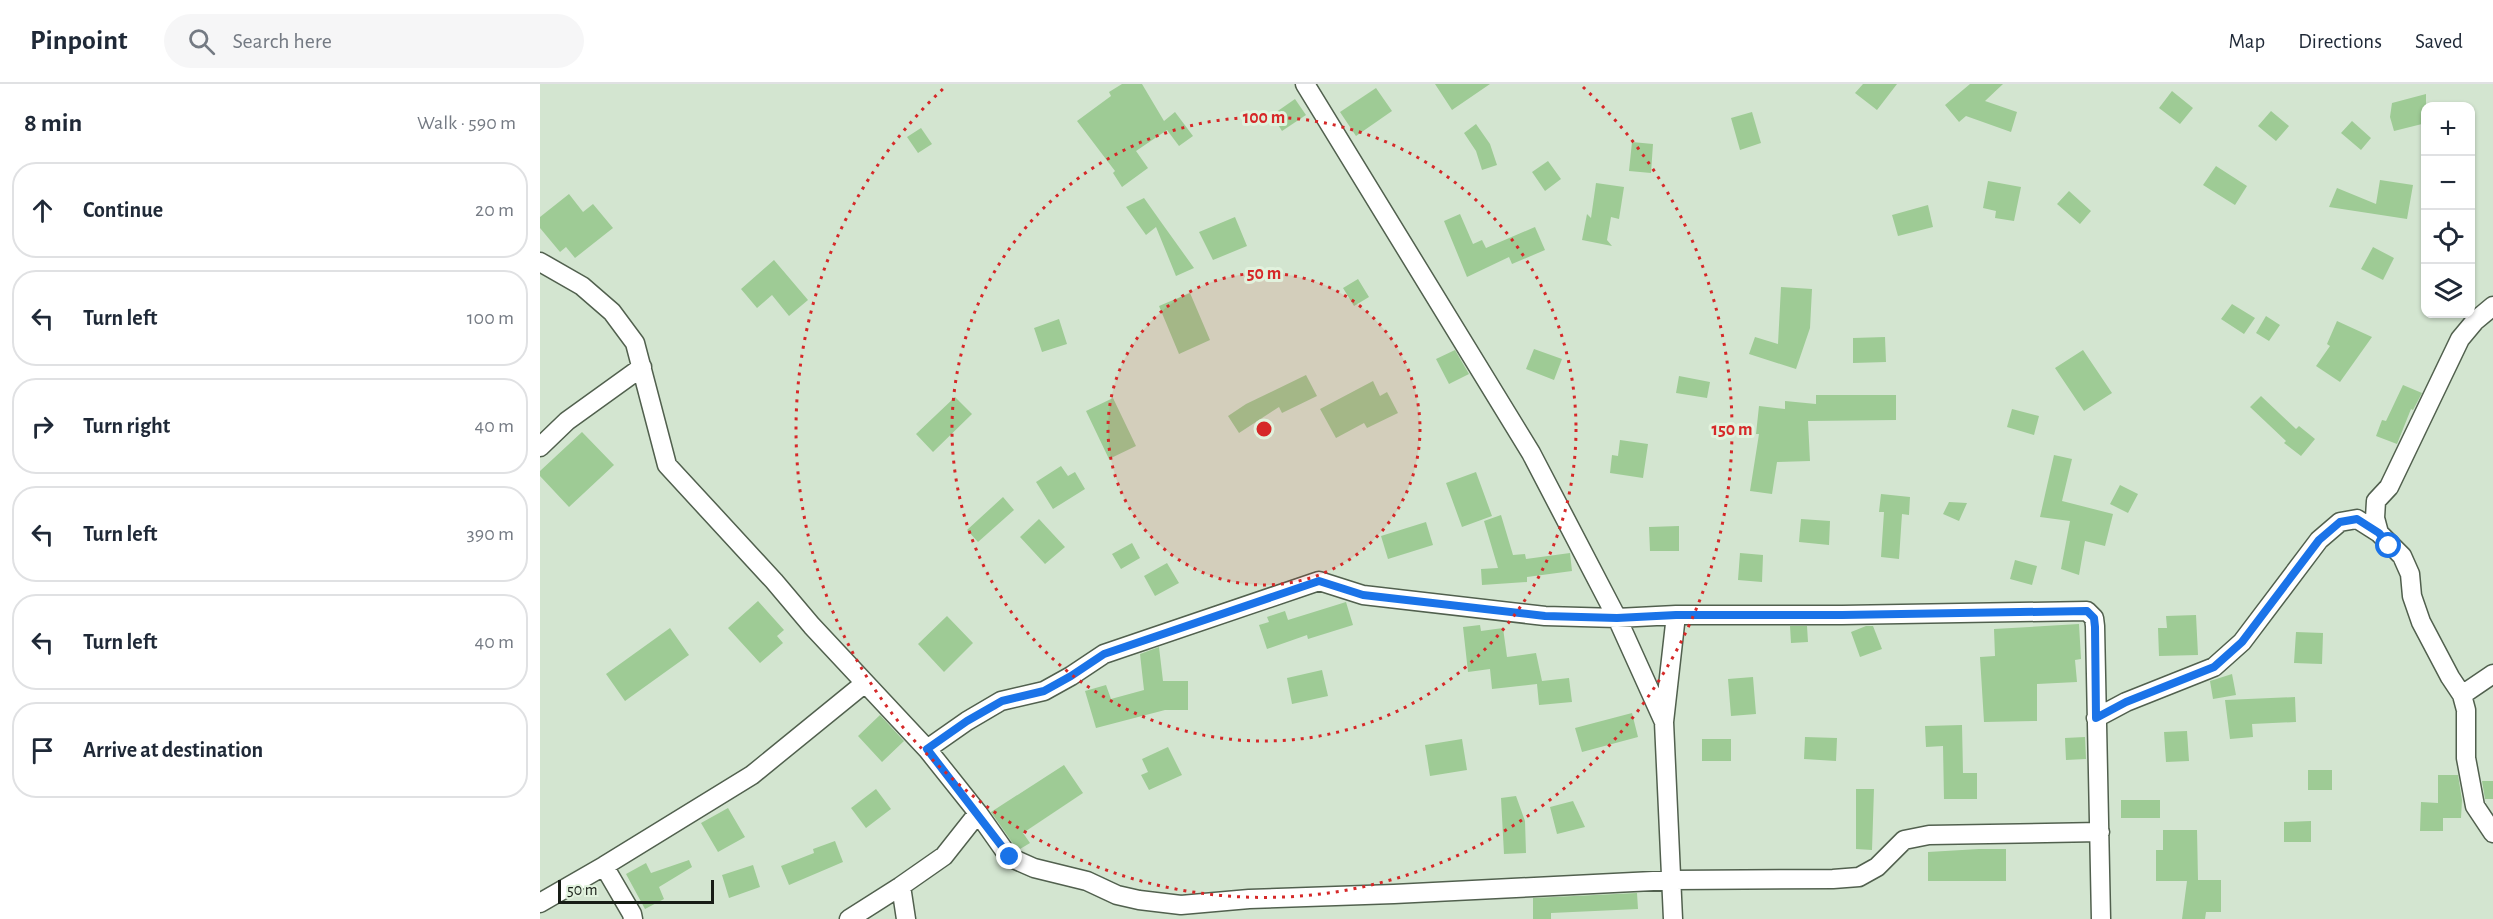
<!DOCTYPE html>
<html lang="en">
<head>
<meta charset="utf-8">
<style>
  :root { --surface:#fff; --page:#f6f6f7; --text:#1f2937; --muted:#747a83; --line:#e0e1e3 }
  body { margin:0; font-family:"Alegreya Sans",sans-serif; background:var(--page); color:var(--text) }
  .controls { position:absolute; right:18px; top:18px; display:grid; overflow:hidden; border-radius:12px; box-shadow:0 2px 4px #0004 }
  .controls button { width:54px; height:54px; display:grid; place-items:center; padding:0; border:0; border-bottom:2px solid var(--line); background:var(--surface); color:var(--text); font:30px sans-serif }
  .scale { position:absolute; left:18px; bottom:15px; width:156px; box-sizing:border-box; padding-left:6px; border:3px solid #171d16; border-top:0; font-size:16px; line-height:21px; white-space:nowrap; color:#171d16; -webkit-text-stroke:4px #e1f2dd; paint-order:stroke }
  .stop { position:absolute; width:18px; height:18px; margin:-14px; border:4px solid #1a73e8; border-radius:50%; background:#fff }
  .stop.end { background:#1a73e8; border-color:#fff; box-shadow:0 2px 6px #0008 }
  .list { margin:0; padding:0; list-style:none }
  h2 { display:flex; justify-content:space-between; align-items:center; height:78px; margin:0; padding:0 24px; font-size:26px }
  h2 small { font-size:20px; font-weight:400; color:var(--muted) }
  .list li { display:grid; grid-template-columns:39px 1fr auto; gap:18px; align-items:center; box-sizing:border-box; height:96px; margin:0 12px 12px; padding:0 12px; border:2px solid var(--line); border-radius:24px }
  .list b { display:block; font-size:22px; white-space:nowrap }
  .list em { font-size:20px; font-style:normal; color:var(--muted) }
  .icon { flex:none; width:33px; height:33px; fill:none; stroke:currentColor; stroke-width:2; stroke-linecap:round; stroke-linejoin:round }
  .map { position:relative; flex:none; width:1953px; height:835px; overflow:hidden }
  header { display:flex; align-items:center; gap:36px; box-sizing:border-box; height:84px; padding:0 30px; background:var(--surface); border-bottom:2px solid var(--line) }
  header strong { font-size:28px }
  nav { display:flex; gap:33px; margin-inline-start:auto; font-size:21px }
  .search { width:420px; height:54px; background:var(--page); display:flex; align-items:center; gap:15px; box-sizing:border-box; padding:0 21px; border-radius:33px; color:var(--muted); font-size:22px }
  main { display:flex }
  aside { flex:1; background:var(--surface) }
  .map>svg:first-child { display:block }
  .building { fill:#9ecb95 }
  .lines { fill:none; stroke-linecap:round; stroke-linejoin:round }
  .street-casing { stroke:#51604e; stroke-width:21 }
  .street { stroke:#fff; stroke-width:18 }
  .route { stroke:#1a73e8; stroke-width:8 }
  .ring { fill:none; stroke:#d62828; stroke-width:3; stroke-dasharray:3 6 }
  .centre { fill:#d62828; stroke:#e1f2dd; stroke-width:3 }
  .ring-label { font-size:18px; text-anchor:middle; font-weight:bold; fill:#d62828; stroke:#e1f2dd; stroke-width:6; stroke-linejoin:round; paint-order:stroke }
</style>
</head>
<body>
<header>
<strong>Pinpoint</strong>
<div class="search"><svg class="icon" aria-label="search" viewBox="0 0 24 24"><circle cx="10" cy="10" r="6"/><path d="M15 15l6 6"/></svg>Search here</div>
<nav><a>Map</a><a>Directions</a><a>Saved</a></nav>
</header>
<main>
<aside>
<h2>8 min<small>Walk · 590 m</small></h2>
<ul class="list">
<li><svg class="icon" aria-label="ahead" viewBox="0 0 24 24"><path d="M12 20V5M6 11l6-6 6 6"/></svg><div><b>Continue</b></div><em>20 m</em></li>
<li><svg class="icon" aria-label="left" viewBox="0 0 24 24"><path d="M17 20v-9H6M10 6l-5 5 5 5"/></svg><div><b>Turn left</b></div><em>100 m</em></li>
<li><svg class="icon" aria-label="right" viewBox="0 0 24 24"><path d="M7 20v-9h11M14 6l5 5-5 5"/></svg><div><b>Turn right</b></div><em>40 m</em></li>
<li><svg class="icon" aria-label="left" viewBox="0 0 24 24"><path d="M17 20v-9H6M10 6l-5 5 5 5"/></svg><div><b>Turn left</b></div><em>390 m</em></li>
<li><svg class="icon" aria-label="left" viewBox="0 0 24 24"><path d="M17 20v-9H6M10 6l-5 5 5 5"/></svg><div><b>Turn left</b></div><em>40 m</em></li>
<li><svg class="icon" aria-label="arrive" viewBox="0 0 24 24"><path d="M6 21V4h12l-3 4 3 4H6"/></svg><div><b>Arrive at destination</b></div></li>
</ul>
</aside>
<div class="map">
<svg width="1953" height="835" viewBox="0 0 1953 835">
  <rect width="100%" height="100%" fill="#d3e5d0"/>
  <!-- building -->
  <path class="building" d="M582 0H602L624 37 635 28 653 52 639 62 627 46 596 67 608 84 582 103 573 89 575 87 537 37 571 12 569 8Z
    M895 0H950L912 26Z
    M1323 0H1357L1337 26 1315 9Z
    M1430 0H1463L1445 17 1477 28 1471 48 1426 32 1419 38 1405 21Z
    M836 4 852 27 816 52 800 28Z
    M1632 7 1653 24 1640 40 1619 24Z
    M1886 10V39L1854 47 1850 33 1852 19Z
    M755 15 766 31 742 47 732 31Z
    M1731 27 1749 42 1736 57 1718 42Z
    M1212 28 1221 59 1200 66 1191 34Z
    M1812 37 1831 54 1821 66 1801 49Z
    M936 40 950 60 957 81 942 86 936 67 924 49Z
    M381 44 392 60 378 69 367 53Z
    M1092 58 1113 60 1111 89 1089 87Z
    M1008 77 1021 95 1005 107 992 88Z
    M1676 82 1707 102 1695 121 1663 101Z
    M1840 96 1873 101 1867 135 1789 123 1797 104 1836 120Z
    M1448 97 1481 103 1474 137 1455 134 1456 127 1443 124Z
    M1056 99 1084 103 1079 135 1071 133 1067 156 1072 162 1042 156 1047 130 1051 134Z
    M1529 107 1551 127 1540 140 1517 120Z
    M29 110 43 128 53 120 73 144 35 174 26 163 20 168 0 144V133Z
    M604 114 621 138 654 184 636 192 616 143 606 151 586 123Z
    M1388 121 1393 143 1358 152 1352 131Z
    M920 130 933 160 942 156 946 164 995 143 1005 166 972 180 969 173 927 193 904 137Z
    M695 133 707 162 673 176 659 148Z
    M1833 163 1854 174 1843 196 1821 185Z
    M234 176 268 216 249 232 232 211 217 224 201 205Z
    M818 195 829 213 814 222 803 204Z
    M1241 203 1272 205 1270 244 1256 285 1209 270 1215 253 1238 260Z
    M650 209 670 256 639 270 619 222Z
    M1692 220 1715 234 1704 250 1681 235Z
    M1726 232 1740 241 1729 257 1716 249Z
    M519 235 527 260 502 268 494 244Z
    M1797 237 1832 253 1800 298 1776 282 1790 262 1787 260Z
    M1345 253 1346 278 1313 279V254Z
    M994 265 1022 275 1014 296 986 285Z
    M915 266 929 290 909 300 896 275Z
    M1543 266 1572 309 1544 327 1515 284Z
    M766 291 777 312 742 329 739 323 699 349 688 332 706 320Z
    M1139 292 1170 298 1167 314 1136 309Z
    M833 297 840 312 847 308 858 329 827 344 824 339 796 354 780 325Z
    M1863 301 1882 309 1873 326 1871 325 1857 360 1836 352 1842 336 1846 337Z
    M1276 311H1356V336L1268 337 1270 377 1237 378 1232 410 1210 407 1219 350H1216L1219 322 1245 325V317L1276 320Z
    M1721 312 1756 345 1759 342 1775 355 1761 372 1744 359 1746 357 1710 323Z
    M415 313 432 330 393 368 376 350Z
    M573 314 596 362 569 375 546 327Z
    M1472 325 1499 332 1494 351 1467 343Z
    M42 348 74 381 29 423 0 392V387Z
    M1080 356 1108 360 1103 394 1070 389 1072 371 1078 372Z
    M1514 371 1532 375 1522 417 1573 430 1565 462 1545 457 1539 491 1521 485 1530 437 1500 433Z
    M521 382 528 392 535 388 545 405 513 425 496 398Z
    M936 388 952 432 922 443 906 399Z
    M1580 401 1598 410 1588 429 1570 420Z
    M1341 410 1370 413 1369 431 1362 430 1359 475 1341 473 1344 428H1339Z
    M463 413 474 426 438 458 427 446Z
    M1409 418 1427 419 1419 437 1403 430Z
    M961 431 973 471 985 470 986 475 1030 469 1032 487 987 493V498L942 501 941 485 958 484 944 437Z
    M499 435 525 463 505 480 480 453Z
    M1261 435 1290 437 1289 461 1259 458Z
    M886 438 893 461 848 475 841 452Z
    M1139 442V467H1110L1109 443Z
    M592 459 600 474 581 485 572 470Z
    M1200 469 1223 471 1222 498 1198 496Z
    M1475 476 1497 482 1492 501 1470 495Z
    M627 479 639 499 615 512 604 492Z
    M218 517 244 546 237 552 243 559 220 579 188 544Z
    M806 518 813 541 768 555 767 551 727 565 719 541 729 538 727 533 745 527 748 536Z
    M1656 531 1658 571 1619 572 1618 544H1627L1626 532Z
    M407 532 433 559 404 588 378 560Z
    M1539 540 1541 575 1535 576 1537 598 1497 600V637L1444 638 1440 573 1455 572 1454 545Z
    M940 541 941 547 963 544 967 573 996 569 1002 597 1029 594 1032 618 999 621 997 600 952 605 950 585 928 588 923 543Z
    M1250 542H1267L1268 558 1251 559Z
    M1326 542H1333L1342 565 1320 573 1311 548Z
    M130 544 149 571 85 617 66 590Z
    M1756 548 1783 549 1782 580 1754 579Z
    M619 563 623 597H648V626H625L556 644 545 607 566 601 571 615 604 606 600 570Z
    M782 586 788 612 752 620 747 594Z
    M1692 590 1696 611 1673 615 1670 597Z
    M1213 593 1216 630 1191 632 1188 595Z
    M1755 613 1756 638 1712 640 1713 653 1690 655 1685 616Z
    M1092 629 1098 653 1042 668 1035 644Z
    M340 631 364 657 342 678 318 652Z
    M1422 641 1423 689H1437V715H1404L1403 662 1386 663 1385 642Z
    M1647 647 1649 677 1626 678 1624 648Z
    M1265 653 1297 654 1296 677 1264 675Z
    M1545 653 1546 675 1526 676 1525 654Z
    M922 655 927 686 890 692 885 661Z
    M1162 655H1191V677H1162Z
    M628 663 642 691 609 706 601 691 608 688 602 675Z
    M524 681 543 709 483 749 490 759 480 765 476 764 451 728Z
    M1768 686H1792V706H1768Z
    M1898 691H1918L1922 716 1921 734H1903V747H1880L1881 718 1898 719Z
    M1942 697H1953V715H1945Z
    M336 705 351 725 326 744 311 724Z
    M1316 705H1334L1332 766 1316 765Z
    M976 712 985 737 986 769 964 770 961 714Z
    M1581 716H1620V734H1581Z
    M1033 717 1045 743 1017 750 1010 723Z
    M188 724 205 753 178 768 161 739Z
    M1771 737V758H1744V738Z
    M1623 746H1657L1658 796H1681V828H1666L1665 835H1642L1647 797H1616V766H1623Z
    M295 757 303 778 249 801 241 782 274 769 273 765Z
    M1439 765H1466V797H1388V768Z
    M149 776 152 783 119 803 124 815 105 825 86 790 106 779 111 789Z
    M213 781 220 803 189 814 182 791Z
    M1097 809 1098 825 1011 829V835H993V814Z"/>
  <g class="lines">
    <defs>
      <path id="street" d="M765 0 991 369 1077 534 1124 638
        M0 178 42 202 72 228 95 259 127 381 234 497 272 542 387 665 438 729 404 772 361 802 366 835
        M1953 222 1935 237 1920 255 1849 403 1836 417 1835 434 1839 449 1862 472 1870 490 1872 512 1881 538 1910 593 1922 611 1926 626V674L1935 722 1953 749
        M0 363 27 337 102 283
        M1922 611 1953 590
        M1556 634 1586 618 1674 583 1702 558 1779 456 1800 438 1817 435 1839 449
        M387 665 427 637 461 617 504 607 531 592 564 570 779 497 823 511 1005 532 1077 534 1136 531H1302L1547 527 1554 534 1555 542 1561 835
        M438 729 469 773 494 784 547 797 577 811 599 816 641 821 709 815 854 810 1133 796 1293 795 1319 793 1337 783 1364 756 1389 751 1560 748
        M64 782 92 830 93 835
        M0 819 64 782 212 691 325 599
        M309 835 361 802
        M1133 835 1124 638 1136 531"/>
    </defs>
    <!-- street casing -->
    <use href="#street" class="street-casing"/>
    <!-- street -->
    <use href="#street" class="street"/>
  </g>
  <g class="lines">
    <!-- route -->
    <path class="route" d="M470 773 387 665 427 637 462 617 504 607 531 592 564 570 779 497 823 511 1005 532 1077 534 1136 531H1302L1547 527 1554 534 1555 543 1556 634 1586 618 1674 583 1702 558 1779 456 1800 438 1817 435 1839 449 1849 462"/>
  </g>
  <!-- distance rings -->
  <circle cx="724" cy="345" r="156" fill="#d62828" fill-opacity=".12"/>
  <g class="ring">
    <circle cx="724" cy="345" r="156"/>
    <circle cx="724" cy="345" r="312"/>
    <path d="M1043 3A468 468 0 1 1 405 3"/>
  </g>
  <circle cx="724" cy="345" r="9" class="centre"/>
  <g class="ring-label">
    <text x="724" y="39">100 m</text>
    <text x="724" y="195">50 m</text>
    <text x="1192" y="351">150 m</text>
  </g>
</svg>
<div class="controls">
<button>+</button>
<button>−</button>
<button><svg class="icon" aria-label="locate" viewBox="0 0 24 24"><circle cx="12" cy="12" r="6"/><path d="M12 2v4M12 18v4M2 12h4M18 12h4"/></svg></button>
<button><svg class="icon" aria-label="layers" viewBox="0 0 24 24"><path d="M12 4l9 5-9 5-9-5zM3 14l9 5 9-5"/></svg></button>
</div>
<div class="scale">50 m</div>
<div class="stop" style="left:1849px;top:462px"></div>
<div class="stop end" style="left:470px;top:773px"></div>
</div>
</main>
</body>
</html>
